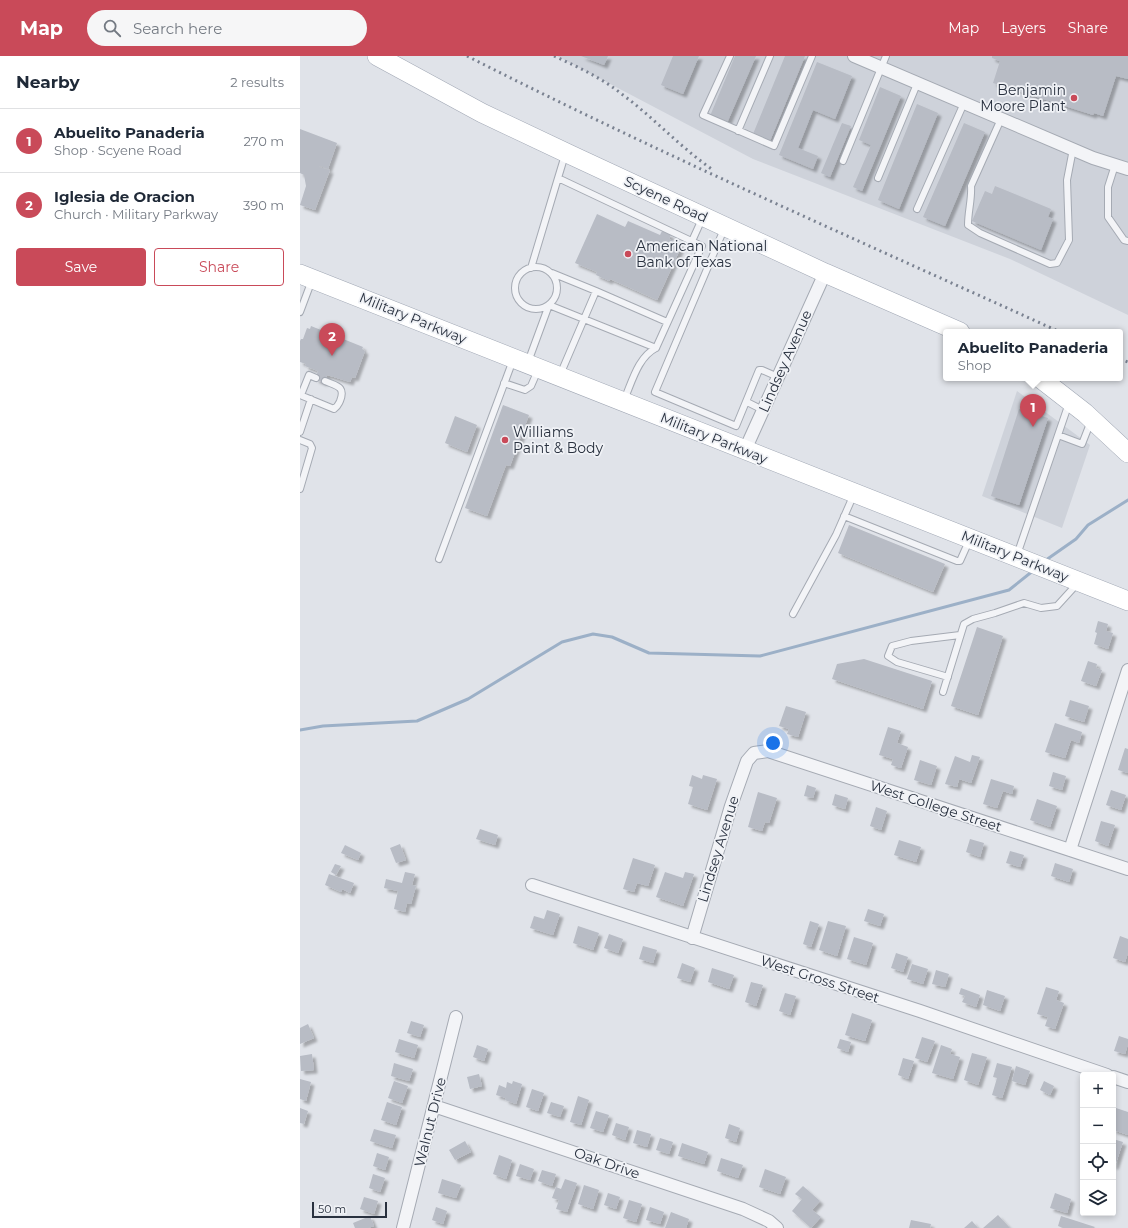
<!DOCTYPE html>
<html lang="en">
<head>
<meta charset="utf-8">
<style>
  :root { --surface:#fff; --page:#f6f6f7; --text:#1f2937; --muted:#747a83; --line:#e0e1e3; --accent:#c94a59 }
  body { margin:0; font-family:Montserrat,sans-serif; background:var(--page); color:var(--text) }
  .controls { position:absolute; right:12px; bottom:12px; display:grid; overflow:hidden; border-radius:4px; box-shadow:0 2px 6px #0003 }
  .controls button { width:36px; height:36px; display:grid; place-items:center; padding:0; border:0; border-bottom:1px solid var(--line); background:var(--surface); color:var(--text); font:20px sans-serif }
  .scale { position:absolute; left:12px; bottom:10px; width:75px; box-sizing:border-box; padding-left:4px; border:2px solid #29313f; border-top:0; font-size:11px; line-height:14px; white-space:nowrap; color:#29313f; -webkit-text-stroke:3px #f0f2f6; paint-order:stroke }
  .you { position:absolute; left:473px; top:687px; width:14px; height:14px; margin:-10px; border:3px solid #fff; border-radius:50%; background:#1a73e8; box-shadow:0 0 0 6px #1a73e833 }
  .badge { display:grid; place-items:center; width:26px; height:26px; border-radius:50%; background:var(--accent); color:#fff; font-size:13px; font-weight:700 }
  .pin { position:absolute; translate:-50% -33px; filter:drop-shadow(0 1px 2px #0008) }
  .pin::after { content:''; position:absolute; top:21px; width:14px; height:12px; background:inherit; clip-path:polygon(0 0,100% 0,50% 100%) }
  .popup { position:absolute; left:643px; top:273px; width:180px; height:52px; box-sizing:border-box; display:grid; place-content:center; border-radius:4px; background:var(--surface); filter:drop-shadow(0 1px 3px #0005); font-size:13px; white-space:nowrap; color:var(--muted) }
  .popup b { font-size:15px; color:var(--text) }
  .popup::after { content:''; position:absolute; left:50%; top:100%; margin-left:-8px; border:8px solid transparent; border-top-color:var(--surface) }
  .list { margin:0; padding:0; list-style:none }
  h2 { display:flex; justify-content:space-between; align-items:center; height:52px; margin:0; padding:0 16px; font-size:17px }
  h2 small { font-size:13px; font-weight:400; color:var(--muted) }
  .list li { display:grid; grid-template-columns:26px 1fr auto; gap:12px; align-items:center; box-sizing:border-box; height:64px; padding:0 16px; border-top:1px solid var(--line) }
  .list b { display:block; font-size:15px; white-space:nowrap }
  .list p { margin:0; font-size:13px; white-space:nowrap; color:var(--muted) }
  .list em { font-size:13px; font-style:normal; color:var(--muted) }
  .actions { display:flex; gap:8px; padding:12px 16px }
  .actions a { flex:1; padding:9px 0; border:1px solid var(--accent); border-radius:4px; text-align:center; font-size:14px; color:var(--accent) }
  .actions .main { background:var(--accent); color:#fff }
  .icon { flex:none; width:22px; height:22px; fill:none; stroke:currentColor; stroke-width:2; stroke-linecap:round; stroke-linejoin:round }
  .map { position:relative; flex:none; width:828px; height:1172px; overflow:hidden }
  header { display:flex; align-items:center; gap:24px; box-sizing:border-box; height:56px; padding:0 20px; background:var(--accent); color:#fff }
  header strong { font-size:19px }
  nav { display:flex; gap:22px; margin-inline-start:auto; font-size:14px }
  .search { width:280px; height:36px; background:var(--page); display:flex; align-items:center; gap:10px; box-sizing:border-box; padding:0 14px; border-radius:22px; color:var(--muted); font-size:15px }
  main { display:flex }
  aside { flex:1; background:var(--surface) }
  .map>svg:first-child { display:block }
  .built { fill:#ced2da }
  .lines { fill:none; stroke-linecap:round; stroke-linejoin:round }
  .stream { stroke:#9cb0c7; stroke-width:3 }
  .building { fill:#b8bcc5; filter:url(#shadow) }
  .lane-casing { stroke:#a5aab3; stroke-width:8 }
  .street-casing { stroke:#a5aab3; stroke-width:14 }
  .primary-casing { stroke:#a0a7b4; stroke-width:20 }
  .lane { stroke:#f3f4f7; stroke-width:6 }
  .street { stroke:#f3f4f7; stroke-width:12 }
  .primary { stroke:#fff; stroke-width:19 }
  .rail { stroke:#7a8291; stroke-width:3; stroke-dasharray:2 4; stroke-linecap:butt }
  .poi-dot { fill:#c94a59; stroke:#f0f2f6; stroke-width:1.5 }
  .labels { text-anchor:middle; stroke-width:3.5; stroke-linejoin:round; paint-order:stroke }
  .poi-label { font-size:14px; fill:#29313f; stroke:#f0f2f6; text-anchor:start }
  .street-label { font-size:14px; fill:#29313f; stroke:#f0f2f6 }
</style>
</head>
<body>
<header>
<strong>Map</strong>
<div class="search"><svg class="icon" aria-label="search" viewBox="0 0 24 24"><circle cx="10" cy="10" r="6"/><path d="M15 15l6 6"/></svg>Search here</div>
<nav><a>Map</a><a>Layers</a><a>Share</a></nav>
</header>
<main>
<aside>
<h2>Nearby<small>2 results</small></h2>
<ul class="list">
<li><span class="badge">1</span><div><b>Abuelito Panaderia</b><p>Shop · Scyene Road</p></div><em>270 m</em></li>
<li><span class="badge">2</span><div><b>Iglesia de Oracion</b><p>Church · Military Parkway</p></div><em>390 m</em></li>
</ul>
<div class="actions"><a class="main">Save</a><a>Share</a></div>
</aside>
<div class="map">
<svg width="828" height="1172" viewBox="0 0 828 1172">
  <defs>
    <filter id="shadow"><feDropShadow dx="3.5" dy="3.5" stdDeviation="1" flood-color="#0004"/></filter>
  </defs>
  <rect width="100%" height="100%" fill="#e0e3e9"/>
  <!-- built -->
  <path class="built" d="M257 0H828V259L710 203 453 103Z
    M717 335 790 389 762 472 682 440Z"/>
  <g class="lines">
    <!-- stream -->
    <path class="stream" d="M746 504 776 483 788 469 828 444
      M0 674 23 670 117 665 168 643 262 586 293 578 312 581 349 597 460 600 709 534 734 514"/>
  </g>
  <!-- building -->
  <path class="building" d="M281 0H308L304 9Z
    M373 0H399L383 38 361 29Z
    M435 0H456L427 67 410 60Z
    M485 0H505L470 85 453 78Z
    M692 0H828V23L816 20 803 60 794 57 793 59 693 27 700 5 692 2Z
    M517 6 552 20 535 63 513 54 498 92 518 100 513 113 479 99Z
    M580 31 601 40 562 135 553 131 571 89 559 84Z
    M617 48 638 57 599 153 578 144Z
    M542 67 551 70 530 121 521 117Z
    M664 67 685 76 645 170 623 161Z
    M0 73 37 87 28 113 20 110 19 111 30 114 15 154 0 149 6 130 4 119 0 117Z
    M695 130 751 153 748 161 753 163 741 194 672 165 685 135 692 138Z
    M297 158 325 171 328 165 360 179 362 175 371 179 369 183 382 189 357 244 310 223 309 225 296 219 297 216 275 207Z
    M11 270 63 291 62 293 65 295 55 322 52 321 50 326 27 319 24 327 15 323 18 315 5 310 6 308 0 306V285L1 283H3L7 272 10 273Z
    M203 349 229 359 210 410 206 409 187 460 165 452Z
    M719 353 748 362 719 449 691 440Z
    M155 360 177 369 167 396 145 387Z
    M549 469 645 508 633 536 538 497Z
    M798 565 808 568 806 575 813 577 808 593 794 588 797 577 795 576Z
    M677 571 703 580 678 659 651 650Z
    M564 603 632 625 623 653 532 623 537 608Z
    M788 605 797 608 796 612 802 614 796 630 781 625Z
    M770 644 789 650 784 666 765 660Z
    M486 650 506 656 498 681 487 678 489 673 479 670Z
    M755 667 782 676 779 687 771 684 765 702 745 696Z
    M588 671 601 675 597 687 608 691 601 712 591 709 593 703 579 699Z
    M825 692 828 693V717L818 714Z
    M672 699 680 701 671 727 659 723 657 731 645 728 655 700 670 706Z
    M620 704 637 710 631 729 614 724Z
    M753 716 766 720 762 734 749 730Z
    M392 719 402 723 403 719 417 723 407 754 388 748 393 731 389 730Z
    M691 723 714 730 712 738 703 735 697 752 683 748Z
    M507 729 516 732 513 742 504 740Z
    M811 734 826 739 821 754 806 749Z
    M458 736 477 742 469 767 465 766 462 775 448 771Z
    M535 738 548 742 545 753 532 749Z
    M737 743 757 750 750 771 730 764Z
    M576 751 587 755 581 774 570 770Z
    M801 765 815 769 808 790 795 785Z
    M180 773 198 779 195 789 176 783Z
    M670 783 684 787 680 801 666 796Z
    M599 784 621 791 616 806 594 799Z
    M100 788 106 804 96 807 90 792Z
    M45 789 61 797 58 804 41 797Z
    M710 795 724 799 720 811 706 807Z
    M333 802 355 809 348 830 337 827 334 836 323 833Z
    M755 807 773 813 769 826 751 820Z
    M35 808 41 810 36 819 31 816Z
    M105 816 115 818 112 829 116 830 111 848 107 847 105 856 94 853 98 835 84 832 86 823 102 827Z
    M365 816 383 822 385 816 394 818 383 850 356 841Z
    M29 818 54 827 50 837 42 833 41 836 25 829Z
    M568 853 584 858 580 870 564 865Z
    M247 854 260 858 253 879 230 872 234 860 244 863Z
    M510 865 519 868 511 891 503 888Z
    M528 865 546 870 537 900 519 894Z
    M278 870 299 877 293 894 273 887Z
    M309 878 323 883 318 897 304 892Z
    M820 880 828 883V897L825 906 813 902Z
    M554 881 573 887 566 909 547 903Z
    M343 890 357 894 353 907 339 903Z
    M596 897 608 901 603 916 591 912Z
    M382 907 395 912 390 926 377 922Z
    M612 908 628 913 623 928 607 923Z
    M412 912 434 919 429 933 408 926Z
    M636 914 649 918 645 931 632 928Z
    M451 926 463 929 456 950 445 946Z
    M746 931 759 935 756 944 764 947 755 973 745 970 748 961 737 958Z
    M661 932 680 939 676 951 662 946 665 940 659 938Z
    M687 934 705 940 700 955 683 949Z
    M485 937 496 940 490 959 479 955Z
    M552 957 572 964 565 985 545 979Z
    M111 965 124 969 120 981 107 977Z
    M8 968 14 982 0 988V972Z
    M819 980 828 983V988L825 998 814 995Z
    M622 981 635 985 627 1006 615 1002Z
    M99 983 118 989 114 1002 95 996Z
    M540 983 551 986 548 996 537 992Z
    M177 989 188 993 184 1005 173 1001Z
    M641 989 652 993 650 998 660 1001 653 1023 632 1017Z
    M672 997 687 1001 678 1029 664 1024Z
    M12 998 14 1014 1 1015 0 1000Z
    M603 1002 614 1005 608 1023 598 1019Z
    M94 1007 113 1013 109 1025 91 1020Z
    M697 1007 712 1011 702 1042 692 1039 697 1022 693 1021Z
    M716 1010 730 1015 725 1029 712 1025Z
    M179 1018 182 1030 170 1033 167 1021Z
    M0 1023 11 1026 6 1045 0 1043Z
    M94 1025 108 1030 102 1047 88 1042Z
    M213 1025 222 1028 216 1048 205 1044 206 1042 196 1039 199 1029 206 1032 207 1026 212 1028Z
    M744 1025 754 1030 750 1039 740 1034Z
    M232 1033 244 1037 238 1055 226 1051Z
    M278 1040 289 1044 281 1069 270 1066Z
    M87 1046 102 1051 96 1069 81 1064Z
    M251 1046 264 1050 260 1061 247 1057Z
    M813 1051 828 1056V1079L813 1074Z
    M0 1052 8 1055 4 1068 0 1067Z
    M296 1055 309 1059 303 1076 290 1072Z
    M316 1067 329 1071 325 1084 312 1079Z
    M429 1068 440 1072 436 1086 425 1082Z
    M74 1073 96 1079 92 1092 70 1085Z
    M337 1074 351 1078 347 1091 333 1087Z
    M360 1082 373 1086 369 1098 356 1094Z
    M813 1083 823 1086 815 1110H813Z
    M165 1085 171 1096 155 1104 149 1094Z
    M382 1087 408 1096 404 1108 378 1100Z
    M77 1097 89 1101 85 1114 73 1110Z
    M199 1099 212 1104 206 1123 193 1118Z
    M421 1102 443 1109 438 1122 417 1115Z
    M220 1108 234 1113 230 1124 216 1120Z
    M465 1113 486 1121 480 1138 459 1131Z
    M242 1114 256 1118 252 1130 238 1125Z
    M73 1118 85 1122 80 1136 69 1132Z
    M142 1123 161 1129 156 1142 138 1137Z
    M265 1123 277 1127 267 1156 256 1153 259 1144 252 1142 256 1131 261 1133Z
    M284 1129 299 1134 293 1153 278 1148Z
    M503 1130 520 1145 512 1154 521 1161 511 1172 492 1155 502 1143 495 1138Z
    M308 1137 320 1141 316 1153 304 1149Z
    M755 1137 771 1143 767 1157 750 1152Z
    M64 1141 78 1145 74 1158 60 1153Z
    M329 1144 342 1148 336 1166 323 1162Z
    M136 1151 147 1155 143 1168 132 1164Z
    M350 1151 364 1156 360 1168 346 1164Z
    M371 1156 389 1163 386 1172H365Z
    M698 1159 710 1172H683Z
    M70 1160 74 1170 68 1172H55L53 1167Z
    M761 1160 795 1171 794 1172H763L758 1170Z
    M611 1164 631 1168 630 1172H609Z
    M672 1165 678 1172H664Z"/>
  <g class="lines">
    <defs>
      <path id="lane" d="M430 0 403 59 474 90 512 0
        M701 63 671 130C672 143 668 155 668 169L680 177 750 208 757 207 769 184 767 124 773 93
        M438 75 470 0
        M543 105 586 0
        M815 109 808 131V161L824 184 828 185
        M258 122 265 99
        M578 122 617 28
        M617 153 664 47
        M424 173 355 336 436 370 459 314H462L478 321
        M392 185 402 163
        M215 232a21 21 0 1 1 42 0a21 21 0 1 1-42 0Z
        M252 217 296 235
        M0 256 12 224
        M228 306 249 249 356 292 402 190 258 122 231 212
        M260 319 296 235 367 266
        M204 327 225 334 231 330 238 314
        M0 339 34 353C38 350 38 349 40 345 46 330 36 330 25 325
        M1 339 9 319 16 322
        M324 344C332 326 338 301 356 292
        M447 346 463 354
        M0 376 11 343
        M758 379 782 388 791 365
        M0 384 10 388 12 392 0 433
        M544 460 657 505H660L669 485
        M717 499 769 347
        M139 503 213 304
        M493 558 536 479 554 438
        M648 621 597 606 588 600 592 590 611 585 660 579
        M643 636 664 568 673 563 695 557 724 547 741 552 757 550 777 528"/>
      <path id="street" d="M554 0 793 102 828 113
        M445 394 525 217
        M770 794 828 614
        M232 829 620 955 807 1019
        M392 882 431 750 447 705 454 697 468 695 828 813
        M813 1021 828 1026
        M134 1050 443 1153 469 1165 477 1172
        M103 1172 156 961"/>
      <path id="primary" d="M77 0 182 57 273 100 525 217 660 276
        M0 218 828 545
        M740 322 785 357 828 397"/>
    </defs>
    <!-- lane casing -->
    <use href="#lane" class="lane-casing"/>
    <!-- street casing -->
    <use href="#street" class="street-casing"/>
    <!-- primary casing -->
    <use href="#primary" class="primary-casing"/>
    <!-- lane -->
    <use href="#lane" class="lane"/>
    <!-- street -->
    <use href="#street" class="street"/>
    <!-- primary -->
    <use href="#primary" class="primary"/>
    <!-- rail -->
    <path class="rail" d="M167 0C362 99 562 186 760 276
      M254 0C278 11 302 22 323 39 354 62 380 91 413 114
      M820 303 828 306"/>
  </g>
  <!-- markers -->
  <g class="poi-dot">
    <circle cx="774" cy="42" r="4"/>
    <circle cx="328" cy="198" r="4"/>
    <circle cx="205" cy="384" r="4"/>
  </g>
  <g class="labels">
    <!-- poi labels -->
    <g class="poi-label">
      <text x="766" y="39" text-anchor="end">Benjamin<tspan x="766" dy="16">Moore Plant</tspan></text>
      <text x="336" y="195">American National<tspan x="336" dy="16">Bank of Texas</tspan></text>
      <text x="213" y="381">Williams<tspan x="213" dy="16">Paint &amp; Body</tspan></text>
    </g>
    <!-- street labels -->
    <g class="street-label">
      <text transform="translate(366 143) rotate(25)" y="5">Scyene Road</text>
      <text transform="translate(113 262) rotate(22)" y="5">Military Parkway</text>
      <text transform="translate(485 305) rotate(-66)" y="5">Lindsey Avenue</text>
      <text transform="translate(414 382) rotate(22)" y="5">Military Parkway</text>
      <text transform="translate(715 500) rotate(22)" y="5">Military Parkway</text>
      <text transform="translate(636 750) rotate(18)" y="5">West College Street</text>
      <text transform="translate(418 793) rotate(-73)" y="5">Lindsey Avenue</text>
      <text transform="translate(520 923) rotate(18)" y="5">West Gross Street</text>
      <text transform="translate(130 1066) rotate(-76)" y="5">Walnut Drive</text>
      <text transform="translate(307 1107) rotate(19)" y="5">Oak Drive</text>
    </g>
  </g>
</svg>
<div class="controls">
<button>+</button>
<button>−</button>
<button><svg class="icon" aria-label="locate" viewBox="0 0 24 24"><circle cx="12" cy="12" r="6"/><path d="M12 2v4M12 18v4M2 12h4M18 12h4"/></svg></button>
<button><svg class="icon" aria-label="layers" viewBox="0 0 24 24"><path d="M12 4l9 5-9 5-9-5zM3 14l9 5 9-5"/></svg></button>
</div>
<div class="scale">50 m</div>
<div class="you"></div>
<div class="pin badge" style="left:733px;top:371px">1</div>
<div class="popup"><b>Abuelito Panaderia</b>Shop</div>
<div class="pin badge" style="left:32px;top:300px">2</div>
</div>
</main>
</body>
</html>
